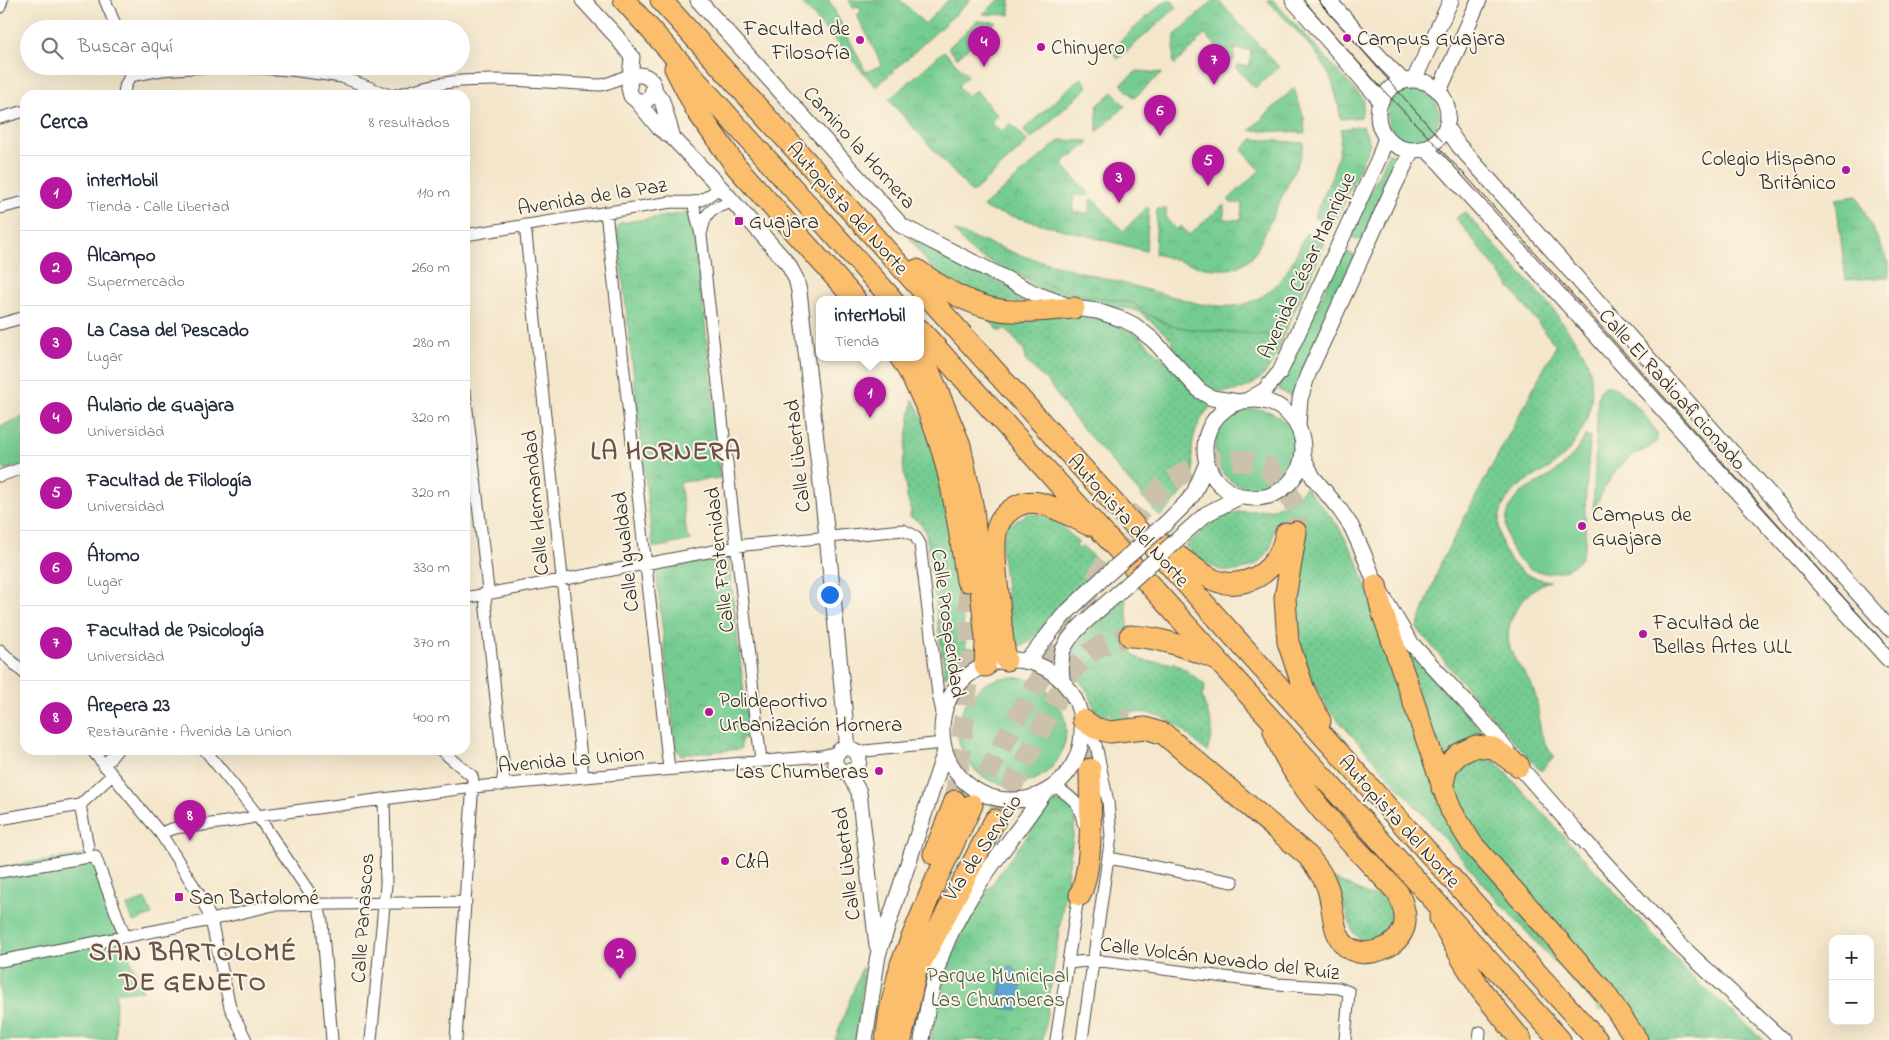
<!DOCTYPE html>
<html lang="es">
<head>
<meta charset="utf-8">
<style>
  :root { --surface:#fff; --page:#f2f2f3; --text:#1f2937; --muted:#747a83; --line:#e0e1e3; --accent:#b5179e }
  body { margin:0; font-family:"Indie Flower",sans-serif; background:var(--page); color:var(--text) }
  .controls { position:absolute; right:15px; bottom:15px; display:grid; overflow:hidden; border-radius:10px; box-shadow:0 5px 20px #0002 }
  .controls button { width:45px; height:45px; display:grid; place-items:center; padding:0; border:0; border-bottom:1px solid var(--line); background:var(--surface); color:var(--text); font:25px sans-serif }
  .you { position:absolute; left:829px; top:594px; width:18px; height:18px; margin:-12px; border:4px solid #fff; border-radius:50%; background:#1a73e8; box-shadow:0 0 0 8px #1a73e833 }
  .badge { display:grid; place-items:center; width:32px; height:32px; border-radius:50%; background:var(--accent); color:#fff; font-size:16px; font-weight:700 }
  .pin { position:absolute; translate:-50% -41px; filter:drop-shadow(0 1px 2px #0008) }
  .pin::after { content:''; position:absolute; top:26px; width:18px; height:15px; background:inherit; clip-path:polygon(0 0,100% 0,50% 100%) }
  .popup { position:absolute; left:816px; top:296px; width:108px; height:65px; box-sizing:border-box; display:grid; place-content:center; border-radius:10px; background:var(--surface); filter:drop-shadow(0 1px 4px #0005); font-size:16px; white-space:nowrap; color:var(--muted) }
  .popup b { font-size:19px; color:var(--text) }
  .popup::after { content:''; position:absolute; left:50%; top:100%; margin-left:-10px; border:10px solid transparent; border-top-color:var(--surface) }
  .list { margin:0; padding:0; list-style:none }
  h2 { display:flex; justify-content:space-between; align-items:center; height:65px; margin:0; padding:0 20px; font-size:21px }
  h2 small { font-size:16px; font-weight:400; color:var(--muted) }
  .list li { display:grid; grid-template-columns:32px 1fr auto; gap:15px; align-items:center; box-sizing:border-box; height:75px; padding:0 20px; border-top:1px solid var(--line) }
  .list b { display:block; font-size:19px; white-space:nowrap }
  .list p { margin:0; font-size:16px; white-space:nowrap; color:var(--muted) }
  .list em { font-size:16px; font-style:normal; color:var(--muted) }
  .icon { flex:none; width:28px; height:28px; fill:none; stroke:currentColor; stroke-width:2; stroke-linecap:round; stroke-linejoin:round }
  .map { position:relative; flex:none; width:1889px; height:1040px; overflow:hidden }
  .search { position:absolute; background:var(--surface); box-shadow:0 5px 20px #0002; left:20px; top:20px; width:450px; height:55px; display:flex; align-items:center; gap:12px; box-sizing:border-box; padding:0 18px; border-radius:28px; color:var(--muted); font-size:19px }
  .panel { position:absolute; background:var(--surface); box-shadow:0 5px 20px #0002; left:20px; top:90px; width:450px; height:665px; border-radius:15px }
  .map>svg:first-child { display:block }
  .grass { fill:#75cc91; stroke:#507c5e }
  .park { fill:url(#park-crowns); stroke:#507c5e }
  .garden { fill:url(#garden-dots); stroke:#507c5e }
  .water { fill:url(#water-ripples); stroke:#456880 }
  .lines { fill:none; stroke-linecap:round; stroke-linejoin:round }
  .motorway-tunnel { stroke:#ccc1ab; stroke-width:21; stroke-dasharray:21 11; stroke-linecap:butt }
  .minor-casing { stroke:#494743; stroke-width:13 }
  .tertiary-casing { stroke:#494743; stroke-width:17 }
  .motorway-casing { stroke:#494743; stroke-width:23 }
  .minor { stroke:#fff; stroke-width:11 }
  .tertiary { stroke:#fff; stroke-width:15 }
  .motorway { stroke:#fabe6d; stroke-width:21 }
  .tram { stroke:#2b2b2b; stroke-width:1 }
  .tertiary-bridge-casing { stroke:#494743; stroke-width:17; stroke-linecap:butt }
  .tertiary-bridge { stroke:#fff; stroke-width:15 }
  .poi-dot { fill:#b5179e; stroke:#fcf5e5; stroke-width:2 }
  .labels { text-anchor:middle; stroke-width:4; stroke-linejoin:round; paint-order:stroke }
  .poi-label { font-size:21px; fill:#2b2b2b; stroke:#fcf5e5; text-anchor:start }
  .street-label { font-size:21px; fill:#2b2b2b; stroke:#fcf5e5 }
  .park-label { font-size:21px; fill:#415b4a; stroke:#fcf5e5 }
  .district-label { font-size:26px; font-weight:bold; letter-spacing:1px; fill:#6a534e; stroke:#fcf5e5 }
</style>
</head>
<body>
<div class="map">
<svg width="1889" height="1040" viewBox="0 0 1889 1040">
  <defs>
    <pattern id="park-crowns" width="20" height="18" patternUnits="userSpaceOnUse" patternTransform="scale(1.25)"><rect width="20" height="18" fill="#75cc91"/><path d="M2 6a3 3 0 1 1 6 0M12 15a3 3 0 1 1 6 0" fill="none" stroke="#65af7d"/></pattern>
    <pattern id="garden-dots" width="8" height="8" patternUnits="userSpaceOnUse" patternTransform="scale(1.25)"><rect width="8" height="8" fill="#75cc91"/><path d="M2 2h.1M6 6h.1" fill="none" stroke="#65af7d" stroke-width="1.8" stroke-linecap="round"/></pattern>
    <pattern id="water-ripples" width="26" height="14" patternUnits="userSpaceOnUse" patternTransform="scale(1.25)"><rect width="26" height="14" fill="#5fa4d4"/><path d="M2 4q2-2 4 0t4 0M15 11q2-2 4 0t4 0" fill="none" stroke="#4f86ac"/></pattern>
  </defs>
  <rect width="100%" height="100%" fill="#fcf5e5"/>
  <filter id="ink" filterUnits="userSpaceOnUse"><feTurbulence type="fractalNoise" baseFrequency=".02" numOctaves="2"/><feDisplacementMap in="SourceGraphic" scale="10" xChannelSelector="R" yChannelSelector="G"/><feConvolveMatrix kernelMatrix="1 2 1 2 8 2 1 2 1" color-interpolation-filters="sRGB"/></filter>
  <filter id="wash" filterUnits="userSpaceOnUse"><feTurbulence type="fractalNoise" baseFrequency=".0096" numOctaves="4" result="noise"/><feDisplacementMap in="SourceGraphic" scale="20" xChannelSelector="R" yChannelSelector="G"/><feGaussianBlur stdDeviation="1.12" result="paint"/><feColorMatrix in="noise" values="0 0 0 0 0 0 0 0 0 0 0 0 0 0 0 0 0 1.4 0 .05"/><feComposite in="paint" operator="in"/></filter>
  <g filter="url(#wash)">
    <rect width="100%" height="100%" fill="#f4e6cb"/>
    <!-- grass -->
    <path class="grass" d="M1387 115a26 26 0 1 1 52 0a26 26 0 1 1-52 0Z
      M1389 153 1397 155 1399 161 1365 237 1360 240 1352 237V231Z
      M1346 251 1354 255V260L1293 394 1291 396 1279 390V387L1342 254Z
      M1604 386H1611L1617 389 1641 410 1657 433V441C1651 449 1639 451 1630 457 1611 472 1602 492 1593 513L1598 396 1600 390Z
      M1215 449a40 40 0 1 1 80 0a40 40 0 1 1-80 0Z
      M25 416V464L5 470 0 459V426Z
      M1586 435 1590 437C1589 463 1585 490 1585 516 1585 529 1588 545 1581 557 1579 562 1571 567 1567 569 1529 586 1496 547 1509 510 1515 491 1536 486 1551 475 1566 465 1578 451 1586 435Z
      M958 731a54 54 0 1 1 108 0a54 54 0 1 1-108 0Z
      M89 854 143 991 116 992 115 1040H0V867Z
      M862 967 864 970 856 1040H835Z"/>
    <!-- park -->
    <path class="park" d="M799 0H829L866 72 882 65 857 15 861 12V8L857 6 853 8 849 0H901L925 24 948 0H971L876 87Z
      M999 0H1010V15L983 14Z
      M1166 0H1171L1177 7 1118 59 1110 50Z
      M1214 0H1218L1279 67 1255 88 1235 67 1237 65 1250 66 1251 50 1235 49 1234 60 1231 62 1205 34 1196 42 1197 44 1175 64 1173 63 1175 35Z
      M1267 0H1273L1364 100 1361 117 1341 119C1338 103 1335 86 1327 71 1313 44 1287 22 1267 0Z
      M977 21 996 22 957 58 948 48Z
      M944 51 968 76 958 86 968 96 976 90 997 115 991 122 1001 132 1010 123 1028 142 972 193 889 100Z
      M1137 71 1162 73 1134 98 1121 84Z
      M1081 77 1088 87 1031 139 1023 130Z
      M1294 88 1304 118 1305 133 1250 130Z
      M1113 92 1125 106 1097 132V106Z
      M1363 126 1370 144 1333 226 1314 217C1327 188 1341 161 1341 129Z
      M1252 139 1304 143 1300 158 1256 252C1252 256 1249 260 1244 263 1222 279 1180 260 1155 254L1157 209H1166V218L1176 230 1181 226 1189 235 1224 204V219L1241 220 1242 203H1231L1228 200 1260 170 1242 150Z
      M1060 140 1087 141 1089 142 1072 157 1070 156 1062 164 1089 194 1086 196 1074 195 1073 212 1090 213V200L1092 198 1123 231 1147 207 1149 208 1146 251 991 211 983 207Z
      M1857 196 1889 263V277L1846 280 1836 199Z
      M686 213 692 217 711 374 720 478 680 482 687 536 692 540 653 548 617 228 620 223Z
      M954 231 1026 257 1200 304C1213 305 1227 308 1240 305 1279 296 1291 266 1306 233L1325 243 1283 336 1191 329 1171 326 1145 313 1133 303 1073 293 1022 276 974 254Z
      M728 557 749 737 741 739V749L681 755 676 751 656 571Z
      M1057 802C1068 803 1072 807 1076 817L1043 1040H931C937 1001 947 961 966 927 989 884 1020 846 1049 807Z
      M145 899 152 915 133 922 127 906Z"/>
    <!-- garden -->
    <path class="garden" d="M1464 212C1485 234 1505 257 1526 279 1535 289 1545 299 1554 310 1557 314 1559 319 1562 323 1574 338 1586 352 1590 371 1598 410 1578 452 1544 471 1529 480 1516 485 1506 501 1492 521 1500 554 1519 569 1528 577 1539 579 1550 581 1524 589 1500 623 1511 651 1517 667 1531 678 1535 694 1542 719 1535 735 1554 756L1541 771 1475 698 1417 628 1442 560 1556 346 1456 218Z
      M910 238C951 262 996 279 1038 303L994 301 942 279 928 264Z
      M1022 276 1073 293 1133 303 1145 313 1171 326 1191 329 1283 336C1274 363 1265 385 1234 391 1226 392 1220 393 1212 389 1198 383 1187 365 1177 353L1173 348 1172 340 1167 335 1141 313 1132 309 1115 307 1100 302H1090L1040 289 1028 283Z
      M1068 315 1107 320 1140 337 1210 403 1211 406C1199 419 1192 435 1192 453 1192 459 1194 466 1193 472 1189 490 1172 504 1160 517L1072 416 1049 384 1025 360 1024 350 1005 328 1000 332 987 318Z
      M913 399 936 446 955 549 966 648H974L969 658 945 677 926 532C922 525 918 520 910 517L911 509 907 497 903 464Z
      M1305 487 1337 524 1357 560 1429 773 1607 1007 1600 1011 1497 900 1440 833 1328 709 1308 669 1302 645 1297 613V577L1304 532 1273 530C1273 539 1272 547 1266 555 1258 568 1235 574 1221 570 1207 566 1196 554 1185 546L1221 516 1238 512 1274 509 1297 496Z
      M1027 514H1043L1055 520 1079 542 1076 546 1079 549 1083 546 1101 565C1097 578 1064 601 1053 612 1043 624 1036 642 1021 646L1012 639 1001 546 1007 523 1011 524Z
      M1125 598 1131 650C1140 668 1160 658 1176 665 1188 669 1195 678 1205 685L1202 697 1212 726 1211 739 1207 752C1182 730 1164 708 1128 713V717L1105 721C1093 714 1094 703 1088 692 1083 684 1070 670 1069 662 1068 643 1111 611 1125 598Z
      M1401 638 1491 742 1440 765Z
      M1473 757 1486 758 1496 762 1692 977 1764 1040H1647L1474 835 1450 784 1454 769Z
      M1335 879 1368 895 1388 896 1393 903 1397 924 1378 944C1367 942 1360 941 1353 932Z"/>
    <!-- water -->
    <path class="water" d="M1012 965 1022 980 1018 1010 998 1007 1004 971Z"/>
  </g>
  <g filter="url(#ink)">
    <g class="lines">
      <!-- motorway-tunnel -->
      <path class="motorway-tunnel" d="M1090 769C1095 742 1102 724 1131 718
        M955 801 971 654 968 584
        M972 805 1011 728 1120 538 1143 508 1163 486 1185 472 1212 462 1239 460 1266 466 1286 487 1296 509V532
        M995 820 1066 680C1083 654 1099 642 1130 636"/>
      <defs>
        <path id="minor" d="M105 0 117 29
          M0 7 2 0
          M124 95 125 87 130 76 162 70 219 66 291 70 342 77 389 95
          M396 95C414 90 433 84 452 82 498 77 554 83 601 85 612 83 620 77 631 75
          M0 118 25 111
          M693 203 701 235 761 761
          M0 208 25 202
          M606 212 669 769
          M525 225 583 777
          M702 231C706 208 713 208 733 202
          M465 235 671 202C697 203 700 204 720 187
          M0 324 25 317
          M465 393 488 590 485 601 504 770 502 785
          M0 476 25 467
          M465 598 745 545 903 530 915 536 920 544 938 694 943 717
          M0 650 25 674
          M92 750 161 834 202 899 211 920 230 1007 246 1040
          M205 750 255 812 318 905 322 922 332 1040
          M441 750 472 776 473 781 456 1040
          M855 752 943 743
          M104 766 117 750
          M1055 786C1072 798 1080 802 1083 823
          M80 805 88 847
          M0 819 80 805 112 775
          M161 834C171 827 184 827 195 826 216 823 237 822 257 816L473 787 821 756 838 752
          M1109 858 1233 882
          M0 872 95 856 125 937
          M0 961 211 920 273 905 466 902
          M1069 963 1094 960 1278 984 1339 988 1349 992 1345 1040
          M371 1040 386 885 384 799
          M1056 1040 1079 891
          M1082 1040 1111 836 1108 802 1096 745 1084 728
          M1479 1040 1480 1032"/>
        <path id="tertiary" d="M583 0 616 36 632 57 629 88 631 96 637 101 659 128 673 138 720 187 788 264 796 279 799 291 827 536 847 738 846 748
          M698 0 902 226 1034 293 1074 308 1097 311 1124 320 1134 325 1153 340 1200 391 1212 398 1239 402
          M1293 0 1381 101
          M1328 0 1387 65 1403 81
          M631 75C641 74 650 75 654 86L651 97 645 101H637
          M1414 80 1451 0
          M1378 115a35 35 0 1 1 70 0a35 35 0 1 1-70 0Z
          M654 90 662 101 673 138
          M1439 91 1479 0
          M1446 127 1459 146 1889 628
          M1425 148 1440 163 1889 660
          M1248 400 1265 390 1280 372 1379 158 1386 137
          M1205 449a49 49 0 1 1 98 0a49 49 0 1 1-98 0Z
          M1298 425 1300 399 1308 374 1390 195 1412 150
          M1303 457 1313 477 1340 510 1351 526 1362 550 1376 585 1410 642 1485 723 1519 766 1581 837 1682 947 1782 1040
          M1166 523 1187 502 1194 493 1207 463
          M1179 538 1206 514 1241 496
          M942 730a70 70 0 1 1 140 0a70 70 0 1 1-140 0Z
          M1026 660 1034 653 1063 616 1104 577
          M1062 678C1061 669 1060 659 1063 650 1071 630 1102 608 1118 593
          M835 760a12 12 0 1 1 24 0a12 12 0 1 1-24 0Z
          M847 771 859 792 877 946
          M865 1040 878 955 945 751
          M922 1040C927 1011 932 982 942 954 964 894 1009 845 1044 793"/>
        <path id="motorway" d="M624 0 892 299
          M661 0 1597 1040
          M675 68 697 111 736 166 855 299
          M917 270C941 288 969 305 1000 310 1024 313 1050 310 1074 308
          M920 330 1560 1040
          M920 349 960 445 973 509 986 640 985 666
          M900 357C908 368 914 381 920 393 950 454 957 516 967 581
          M1296 532 1285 598 1288 642 1304 690 1320 721
          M1163 545C1180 557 1196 571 1214 580 1221 583 1229 584 1237 583 1264 580 1281 560 1286 533
          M1376 585 1382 611 1451 810 1472 844 1604 992 1637 1040
          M1130 636C1160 637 1184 647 1212 657
          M1006 660C1001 634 1000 609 997 583 996 567 993 549 996 533 999 514 1020 499 1039 503 1056 507 1073 517 1089 525
          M1083 720 1095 728 1110 732 1145 728 1164 734 1308 856C1316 867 1324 876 1328 889 1334 907 1331 938 1350 949 1367 958 1395 949 1403 930 1408 919 1403 903 1398 893 1354 845 1296 793 1274 731
          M1442 788 1447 766 1459 754 1476 746 1493 748 1519 766
          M934 854 955 801
          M1080 895C1094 863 1090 804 1090 769
          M1440 918 1461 957 1481 990 1521 1040
          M918 968 995 820
          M886 1040 890 1011 901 964 936 880 972 805
          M901 1040 920 952"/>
      </defs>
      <!-- minor casing -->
      <use href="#minor" class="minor-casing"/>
      <!-- tertiary casing -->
      <use href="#tertiary" class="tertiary-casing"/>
      <!-- motorway casing -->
      <use href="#motorway" class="motorway-casing"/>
      <!-- minor -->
      <use href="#minor" class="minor"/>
      <!-- tertiary -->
      <use href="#tertiary" class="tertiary"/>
      <!-- motorway -->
      <use href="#motorway" class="motorway"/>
      <!-- tram -->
      <path class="tram" d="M1303 0 1386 93 1468 178 1889 648
        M1318 0 1442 141"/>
      <defs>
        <path id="tertiary-bridge" d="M1104 577 1166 523
          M1118 593 1179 538"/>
      </defs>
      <!-- tertiary-bridge casing -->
      <use href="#tertiary-bridge" class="tertiary-bridge-casing"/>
      <!-- tertiary-bridge -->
      <use href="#tertiary-bridge" class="tertiary-bridge"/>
    </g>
  </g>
  <!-- markers -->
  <g class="poi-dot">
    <circle cx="1347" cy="38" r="5"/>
    <circle cx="860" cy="40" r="5"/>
    <circle cx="1041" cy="47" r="5"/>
    <circle cx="1846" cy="170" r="5"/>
    <rect x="734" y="216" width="10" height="10" rx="2.5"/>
    <circle cx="1582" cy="526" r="5"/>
    <circle cx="1643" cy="634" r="5"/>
    <circle cx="709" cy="712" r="5"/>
    <circle cx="879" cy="771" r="5"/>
    <circle cx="725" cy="861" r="5"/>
    <rect x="174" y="892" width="10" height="10" rx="2.5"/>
  </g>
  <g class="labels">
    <!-- poi labels -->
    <g class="poi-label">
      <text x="850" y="35" text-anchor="end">Facultad de<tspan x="850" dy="24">Filosofía</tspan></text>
      <text x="1357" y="45">Campus Guajara</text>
      <text x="1051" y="54">Chinyero</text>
      <text x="1836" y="165" text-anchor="end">Colegio Hispano<tspan x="1836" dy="24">Británico</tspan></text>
      <text x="749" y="228">Guajara</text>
      <text x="1592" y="521">Campus de<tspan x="1592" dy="24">Guajara</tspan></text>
      <text x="1653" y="629">Facultad de<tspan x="1653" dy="24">Bellas Artes ULL</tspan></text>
      <text x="719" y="707">Polideportivo<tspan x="719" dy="24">Urbanización Hornera</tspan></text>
      <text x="869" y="778" text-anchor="end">Las Chumberas</text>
      <text x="735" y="868">C&amp;A</text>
      <text x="189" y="904">San Bartolomé</text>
    </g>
    <!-- street labels -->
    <g class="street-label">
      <text transform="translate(860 147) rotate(48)" y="7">Camino la Hornera</text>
      <text transform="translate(592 196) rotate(-9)" y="7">Avenida de la Paz</text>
      <text transform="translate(848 208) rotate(48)" y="7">Autopista del Norte</text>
      <text transform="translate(1306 265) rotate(-65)" y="7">Avenida César Manrique</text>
      <text transform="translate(1673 389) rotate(48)" y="7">Calle El Radioaficionado</text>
      <text transform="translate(797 456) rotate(-96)" y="7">Calle Libertad</text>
      <text transform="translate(535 503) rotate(-95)" y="7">Calle Hermandad</text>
      <text transform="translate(1129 520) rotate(48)" y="7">Autopista del Norte</text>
      <text transform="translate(625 552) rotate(-96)" y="7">Calle Igualdad</text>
      <text transform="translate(719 560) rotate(-96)" y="7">Calle Fraternidad</text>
      <text transform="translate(949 623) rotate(82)" y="7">Calle Prosperidad</text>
      <text transform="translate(571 759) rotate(-5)" y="7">Avenida La Union</text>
      <text transform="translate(1400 821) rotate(48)" y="7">Autopista del Norte</text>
      <text transform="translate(982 847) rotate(-56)" y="7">Vía de Servicio</text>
      <text transform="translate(846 864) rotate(-97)" y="7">Calle Libertad</text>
      <text transform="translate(362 918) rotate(-86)" y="7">Calle Panascos</text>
      <text transform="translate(1220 958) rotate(7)" y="7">Calle Volcán Nevado del Ruíz</text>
    </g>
    <!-- park labels -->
    <g class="park-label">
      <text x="998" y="982">Parque Municipal<tspan x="998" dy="24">Las Chumberas</tspan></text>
    </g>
    <!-- district labels -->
    <g class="district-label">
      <text x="666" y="459">LA HORNERA</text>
      <text x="193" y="960">SAN BARTOLOMÉ<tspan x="193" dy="30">DE GENETO</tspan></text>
    </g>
  </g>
</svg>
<div class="controls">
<button>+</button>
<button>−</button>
</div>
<div class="you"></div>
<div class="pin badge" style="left:870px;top:418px">1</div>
<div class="popup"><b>interMobil</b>Tienda</div>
<div class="pin badge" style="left:620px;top:979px">2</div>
<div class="pin badge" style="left:1119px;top:203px">3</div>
<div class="pin badge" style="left:984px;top:67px">4</div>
<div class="pin badge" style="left:1208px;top:186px">5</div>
<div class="pin badge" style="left:1160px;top:136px">6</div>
<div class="pin badge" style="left:1214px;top:85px">7</div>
<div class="pin badge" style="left:190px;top:841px">8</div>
<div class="search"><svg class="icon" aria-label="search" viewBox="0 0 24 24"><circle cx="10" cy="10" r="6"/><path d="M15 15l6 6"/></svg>Buscar aquí</div>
<section class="panel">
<h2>Cerca<small>8 resultados</small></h2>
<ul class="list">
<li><span class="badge">1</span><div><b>interMobil</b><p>Tienda · Calle Libertad</p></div><em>110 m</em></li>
<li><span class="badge">2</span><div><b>Alcampo</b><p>Supermercado</p></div><em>260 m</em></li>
<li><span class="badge">3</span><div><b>La Casa del Pescado</b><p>Lugar</p></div><em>280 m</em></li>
<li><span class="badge">4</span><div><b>Aulario de Guajara</b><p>Universidad</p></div><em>320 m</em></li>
<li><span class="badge">5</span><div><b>Facultad de Filología</b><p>Universidad</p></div><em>320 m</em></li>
<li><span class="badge">6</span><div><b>Átomo</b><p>Lugar</p></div><em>330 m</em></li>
<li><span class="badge">7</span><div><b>Facultad de Psicología</b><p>Universidad</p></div><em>370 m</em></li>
<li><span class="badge">8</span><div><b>Arepera 23</b><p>Restaurante · Avenida La Union</p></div><em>400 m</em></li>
</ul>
</section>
</div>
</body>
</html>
